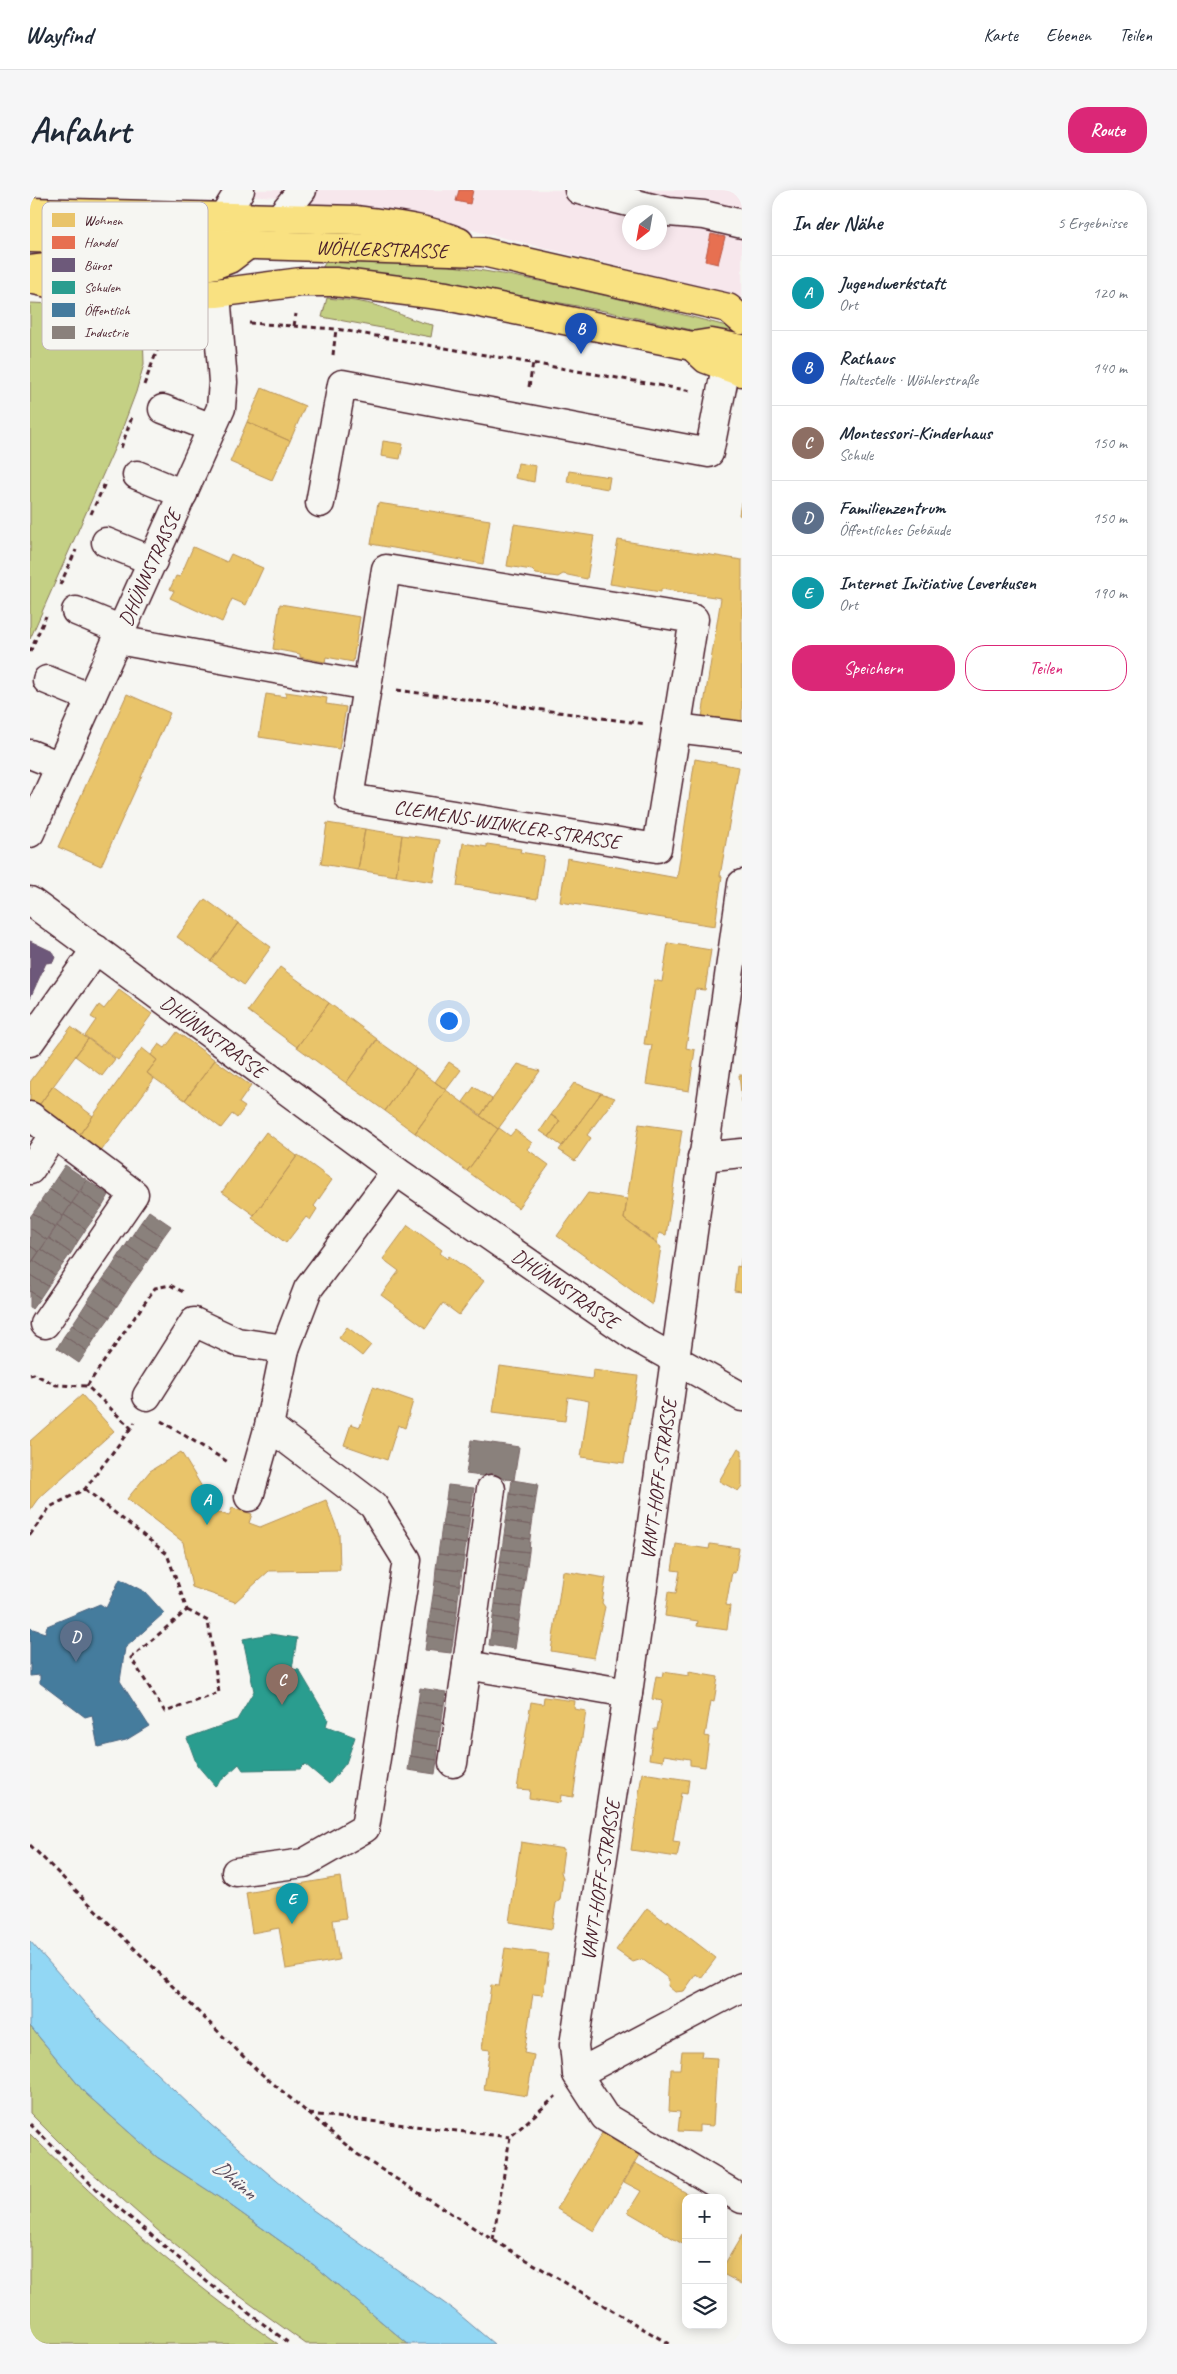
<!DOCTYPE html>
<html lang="de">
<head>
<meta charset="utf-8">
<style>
  :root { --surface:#fff; --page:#f6f6f7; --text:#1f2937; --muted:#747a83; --line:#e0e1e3; --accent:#db2777 }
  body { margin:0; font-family:Caveat,sans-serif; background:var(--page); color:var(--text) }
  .controls { position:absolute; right:15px; bottom:15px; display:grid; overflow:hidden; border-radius:10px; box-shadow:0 2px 12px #0003 }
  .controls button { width:45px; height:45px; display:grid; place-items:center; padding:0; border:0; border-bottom:1px solid var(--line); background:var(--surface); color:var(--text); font:25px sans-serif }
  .compass { position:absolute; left:592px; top:15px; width:45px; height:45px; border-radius:50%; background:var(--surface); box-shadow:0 2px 12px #0003; rotate:211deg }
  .you { position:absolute; left:418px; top:830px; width:18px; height:18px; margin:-12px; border:4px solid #fff; border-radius:50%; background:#1a73e8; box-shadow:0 0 0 8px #1a73e833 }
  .badge { display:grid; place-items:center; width:32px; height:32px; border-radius:50%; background:var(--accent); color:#fff; font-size:16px; font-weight:700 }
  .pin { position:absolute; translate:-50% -41px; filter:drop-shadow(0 1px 2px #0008) }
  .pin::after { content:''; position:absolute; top:26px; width:18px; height:15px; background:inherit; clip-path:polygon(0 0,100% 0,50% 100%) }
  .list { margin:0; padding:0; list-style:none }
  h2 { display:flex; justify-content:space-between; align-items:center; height:65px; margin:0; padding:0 20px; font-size:21px }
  h2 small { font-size:16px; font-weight:400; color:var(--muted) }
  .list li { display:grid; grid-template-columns:32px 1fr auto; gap:15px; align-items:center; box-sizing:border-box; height:75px; padding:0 20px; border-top:1px solid var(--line) }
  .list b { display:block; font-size:19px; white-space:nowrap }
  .list p { margin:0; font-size:16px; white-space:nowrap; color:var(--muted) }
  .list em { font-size:16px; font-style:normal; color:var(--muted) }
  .actions { display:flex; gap:10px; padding:15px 20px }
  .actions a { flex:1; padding:11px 0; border:1px solid var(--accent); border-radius:20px; text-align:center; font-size:18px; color:var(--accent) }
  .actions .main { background:var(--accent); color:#fff }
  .icon { flex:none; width:28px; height:28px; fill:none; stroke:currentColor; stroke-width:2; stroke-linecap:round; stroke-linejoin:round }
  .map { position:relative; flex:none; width:712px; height:2154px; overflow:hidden; border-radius:20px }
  header { display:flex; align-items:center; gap:30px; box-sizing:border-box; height:70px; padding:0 25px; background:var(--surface); border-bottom:1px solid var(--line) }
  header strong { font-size:24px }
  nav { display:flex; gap:28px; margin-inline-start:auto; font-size:18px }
  .intro { display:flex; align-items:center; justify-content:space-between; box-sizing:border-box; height:120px; padding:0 30px }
  h1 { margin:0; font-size:35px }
  .button { padding:12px 22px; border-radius:20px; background:var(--accent); color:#fff; font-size:18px; font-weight:700 }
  main { display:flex; gap:30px; padding:0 30px }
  aside { flex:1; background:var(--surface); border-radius:20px; box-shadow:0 2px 12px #0003 }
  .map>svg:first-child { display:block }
  .built { fill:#f7e7ec; fill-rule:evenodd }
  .green { fill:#c4d084; stroke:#877858 }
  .water { fill:#92d7f4; stroke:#758da4 }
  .homes { fill:#e9c46a; stroke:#b99257 }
  .shops { fill:#e76f51; stroke:#b85746 }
  .offices { fill:#6d597a; stroke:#624862 }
  .schools { fill:#2a9d8f; stroke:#347771 }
  .public { fill:#457b9d; stroke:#465f7b }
  .industry { fill:#8a817c; stroke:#776464 }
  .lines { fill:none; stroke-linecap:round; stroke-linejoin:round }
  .minor-casing { stroke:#4a1f2b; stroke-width:31 }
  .major-casing { stroke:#4a1f2b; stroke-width:31 }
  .path { stroke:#4a1f2b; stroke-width:3; stroke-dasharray:5 4; stroke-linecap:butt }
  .minor { stroke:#f6f6f2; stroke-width:28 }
  .major { stroke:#f9e181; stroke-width:28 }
  .labels { text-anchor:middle; stroke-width:5; stroke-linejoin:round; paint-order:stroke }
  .street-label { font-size:20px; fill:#4a1f2b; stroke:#f6f6f2 }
  .water-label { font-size:21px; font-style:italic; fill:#5c4d5d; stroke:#f6f6f2 }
  .key { fill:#f6f6f2; stroke:#c2b6b6; stroke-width:1 }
  .key-label { font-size:14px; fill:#4a1f2b }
</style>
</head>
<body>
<header>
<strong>Wayfind</strong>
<nav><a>Karte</a><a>Ebenen</a><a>Teilen</a></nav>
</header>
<div class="intro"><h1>Anfahrt</h1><a class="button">Route</a></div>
<main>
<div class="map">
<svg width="712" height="2154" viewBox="0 0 712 2154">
  <rect width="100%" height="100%" fill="#f6f6f2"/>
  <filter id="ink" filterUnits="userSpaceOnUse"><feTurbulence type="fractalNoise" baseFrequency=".02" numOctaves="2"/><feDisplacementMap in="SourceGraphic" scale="10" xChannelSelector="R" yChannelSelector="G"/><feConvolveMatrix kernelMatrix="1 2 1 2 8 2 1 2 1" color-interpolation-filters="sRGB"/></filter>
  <g filter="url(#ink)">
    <!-- built -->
    <path class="built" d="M167 0H712V107L421 35 244 7ZM600 22H630V52H600Z"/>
    <!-- green -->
    <path class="green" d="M299 66C347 69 395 71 442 79 533 93 623 117 712 140V151L575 121 436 96 347 84 290 82Z
      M297 108C316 110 333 111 351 117 369 123 385 132 403 135L401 147 292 127Z
      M0 113 105 117 113 138 114 174 106 202 86 255 0 449Z
      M0 1836 55 1903 127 1967 193 2010 284 2075 378 2154H276L193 2094 133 2045 43 1966 0 1923Z
      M0 1944C77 2021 159 2092 248 2154H0Z"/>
    <!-- water -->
    <path class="water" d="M0 1751 69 1829 181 1935 273 2013 424 2120 464 2154H378L284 2075 193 2010 127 1967 55 1903 0 1836Z"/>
    <!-- homes -->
    <path class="homes" d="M232 198 275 216 260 251 217 232Z
      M217 232 260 251 242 290 200 272Z
      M353 251 373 254 370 269 351 266Z
      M488 273 506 276 504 292 485 288Z
      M539 281 580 287 578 299 537 292Z
      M711 312H712V326L709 325Z
      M348 313 460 330 453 374 341 354Z
      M484 334 564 346 557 389 533 384 528 387 506 384 502 380 477 376Z
      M588 350 712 370V533L672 527 691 408 631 399V402L580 394Z
      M163 357 197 372 201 364 233 378 216 415 202 409 192 432 140 408 144 401 140 399 146 386 150 387Z
      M250 414 330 427 323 472 296 467 295 472 270 467V464L243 459Z
      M256 502 297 508 296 514 316 517 309 559 229 547 236 504 256 507Z
      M97 504 140 523 71 676 28 657Z
      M665 569 709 577 690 686H692L685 736 530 712 537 668 647 688Z
      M297 633 335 639 328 680 291 674Z
      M335 639 372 645 366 686 328 680Z
      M372 645 410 650 403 692 366 686Z
      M433 653 457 657V654L491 659 490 662 514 666 507 709 427 696Z
      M175 709 208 733 181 771 147 747Z
      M208 733 241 757 214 795 181 771Z
      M638 753 681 760 675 800 665 799 656 858 665 860 659 901 616 894 622 855 614 854 624 790 632 792Z
      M250 777 299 813 267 857 218 821Z
      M89 800 122 824 88 870 55 846 66 830 61 827 69 815 74 819Z
      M299 813 347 849 316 893 267 857Z
      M41 837 58 849 7 918 0 913V892Z
      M147 842 185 870 155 910 117 883 127 870 121 865 129 854 135 858Z
      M58 849 85 869 72 886 45 866Z
      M347 850 386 878 355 921 316 893Z
      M112 858 127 870 117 883 124 889 69 964 47 948Z
      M185 870 221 896 209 913 215 917 207 928 202 924 191 938 155 910Z
      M419 872 431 880 416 900 405 892Z
      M488 874 510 881 468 939 450 926Z
      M386 878 416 900 385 943 355 921Z
      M709 885H712V912Z
      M544 893 571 903 532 956 519 947 530 931 521 925Z
      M23 896 63 926 47 948 7 918Z
      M444 897 462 909 451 925 433 912Z
      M416 900 468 939 437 981 385 943Z
      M571 903 585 908 557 945 561 948 545 971 529 960Z
      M521 925 530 931 519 947 510 941Z
      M609 934 652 940 636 1045 629 1043 627 1053 594 1029Z
      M469 938 480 946 485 940 502 953 497 959 519 975 488 1018 437 981Z
      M236 942 267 966 224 1025 192 1002Z
      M268 965 302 990 284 1016 287 1019 280 1030 276 1027 256 1053 222 1028Z
      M558 1003 597 1009 594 1029 631 1057 622 1115 527 1046Z
      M378 1035 412 1060 410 1063 417 1069 419 1066 454 1091 429 1125 413 1113 396 1138 351 1105 369 1081 353 1069Z
      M712 1064V1102L704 1101 707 1076 710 1077Z
      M317 1137 341 1155 332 1166 309 1148Z
      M470 1176 562 1189 563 1180 608 1186 594 1273 551 1267 559 1211 538 1207 535 1231 463 1222Z
      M343 1197 383 1211 375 1238 368 1235 357 1270 314 1255 321 1234 330 1237Z
      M52 1205 84 1241 7 1310 0 1320V1251Z
      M708 1258 712 1260V1296L708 1301 689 1291Z
      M151 1262 187 1322 199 1326 202 1318 222 1324 219 1333 230 1337 296 1310 309 1344 310 1380 239 1381 205 1412 162 1397 153 1352 97 1309 120 1281Z
      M646 1354 679 1359 680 1354 709 1358 705 1383 702 1382 696 1415 700 1416 697 1440 667 1436 668 1431 635 1426 638 1402 646 1403 650 1381 642 1380Z
      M533 1381 576 1388 572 1413 575 1417 564 1468 521 1461Z
      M633 1482 659 1486V1482L688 1487 684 1512 681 1511 675 1546 679 1547 675 1577 660 1575V1569L634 1565 633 1571 619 1569 624 1539H627L632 1511 622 1509 626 1486 632 1487Z
      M514 1507 545 1511 544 1519 556 1521 543 1607 531 1605 530 1613 499 1608 500 1600 487 1599 501 1512 513 1514Z
      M612 1583 659 1590 657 1604 651 1603 643 1651 650 1652 647 1667 601 1660Z
      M491 1652 534 1659 531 1682 533 1688 530 1710 526 1713 522 1739 479 1732Z
      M310 1687 316 1728 303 1730 309 1770 256 1779 249 1738 222 1743 216 1703Z
      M617 1718 637 1733 638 1731 686 1768 671 1788 666 1784 654 1801 645 1802 638 1796 639 1789 612 1769 603 1772 586 1760Z
      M475 1758 519 1764 513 1805 503 1804 494 1863 504 1865 497 1906 454 1899 460 1860 452 1859 461 1795 469 1796Z
      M652 1861H672L671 1867 687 1868 683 1936 669 1935V1942L648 1941 650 1922 639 1921 641 1879H650Z
      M572 1943 609 1965 564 2041 527 2019Z
      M605 1973 665 2008H656V2056L598 2022 611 2001 594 1992Z
      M712 2045V2094L693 2084V2077Z"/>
    <!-- shops -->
    <path class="shops" d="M429 0H443L440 14 426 11Z
      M681 44 695 47 688 74 675 71Z"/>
    <!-- offices -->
    <path class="offices" d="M0 751 23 762 25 767 23 772 16 773 0 808Z"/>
    <!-- schools -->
    <path class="schools" d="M240 1444 267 1448 262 1479 269 1480 298 1529 296 1536 325 1547 316 1573 299 1594 275 1574 270 1579 213 1580 209 1574 185 1596 167 1575 157 1548 207 1530 224 1501 213 1449Z"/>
    <!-- public -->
    <path class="public" d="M90 1389 115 1402 134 1423 95 1458 90 1491 119 1536 96 1550 68 1557 62 1525 55 1527 10 1493V1485L0 1486V1438L15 1443 17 1436 70 1414 76 1418Z"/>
    <!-- industry -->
    <path class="industry" d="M35 975 57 990 49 1002 27 987Z
      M27 987 49 1002 41 1014 19 999Z
      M57 990 79 1005 72 1017 50 1002Z
      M19 999 41 1014 33 1026 11 1011Z
      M50 1002 72 1017 64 1028 42 1013Z
      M11 1011 33 1026 25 1038 3 1023Z
      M42 1013 64 1028 56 1039 34 1025Z
      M119 1021 141 1036 133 1047 111 1032Z
      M3 1023 25 1038 17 1050 0 1038V1027Z
      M34 1025 56 1039 48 1051 27 1036Z
      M111 1032 133 1047 126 1058 103 1044Z
      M27 1036 48 1051 41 1063 19 1048Z
      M0 1038 17 1050 9 1062 0 1056Z
      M103 1044 126 1058 118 1070 96 1055Z
      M19 1048 41 1063 33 1074 11 1059Z
      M96 1055 118 1070 111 1081 88 1067Z
      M0 1056 9 1062 1 1074 0 1073Z
      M11 1059 33 1074 25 1085 3 1070Z
      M88 1067 111 1081 102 1093 81 1078Z
      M3 1070 25 1085 18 1096 0 1085V1075Z
      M81 1078 102 1093 95 1104 73 1089Z
      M0 1085 18 1096 10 1108 0 1101Z
      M73 1089 95 1104 87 1116 65 1100Z
      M65 1100 87 1116 80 1127 57 1112Z
      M0 1101 10 1108 2 1119 0 1118Z
      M57 1112 80 1127 72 1138 50 1123Z
      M50 1123 72 1138 64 1150 42 1135Z
      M42 1135 64 1150 57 1161 34 1146Z
      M34 1146 57 1161 49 1173 27 1158Z
      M441 1250 489 1257 484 1290 436 1284Z
      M482 1290 508 1294 506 1308 480 1304Z
      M418 1295 444 1298 442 1312 416 1309Z
      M480 1304 506 1308 504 1321 478 1318Z
      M416 1309 442 1312 440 1326 414 1323Z
      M478 1318 504 1321 502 1335 476 1331Z
      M414 1323 440 1326 438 1340 412 1336Z
      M476 1331 502 1335 500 1349 474 1345Z
      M412 1336 438 1340 436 1354 410 1350Z
      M474 1345 500 1349 499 1362 472 1359Z
      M410 1350 436 1354 434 1367 408 1364Z
      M472 1359 499 1362 497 1376 470 1372Z
      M408 1364 434 1367 432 1381 406 1378Z
      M470 1372 497 1376 495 1390 468 1386Z
      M406 1378 432 1381 430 1395 405 1391Z
      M468 1386 495 1390 493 1403 466 1400Z
      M405 1391 430 1395 428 1409 403 1405Z
      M466 1400 493 1403 491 1417 465 1414Z
      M403 1405 428 1409 427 1422 401 1418Z
      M465 1414 491 1417 489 1431 463 1427Z
      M401 1418 427 1422 425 1436 399 1432Z
      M463 1427 489 1431 487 1445 461 1441Z
      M399 1432 425 1436 423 1450 397 1446Z
      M461 1441 487 1445 485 1459 459 1455Z
      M397 1446 423 1450 421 1463 395 1460Z
      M390 1498 416 1502 414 1515 388 1512Z
      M388 1512 414 1515 412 1529 386 1525Z
      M386 1525 412 1529 410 1542 384 1539Z
      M384 1539 410 1542 408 1556 382 1552Z
      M382 1552 408 1556 407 1570 380 1566Z
      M380 1566 407 1570 405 1584 378 1580Z"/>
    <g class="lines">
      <defs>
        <g id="minor">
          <path d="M549 0 639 22 674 25 712 34"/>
          <path d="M250 27 272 0"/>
          <path d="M179 44 193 27 210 0"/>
          <path d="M133 219 182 238"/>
          <path d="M107 285 153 304"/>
          <path d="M290 313 312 194 679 263 696 177"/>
          <path d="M76 352 123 371"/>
          <path d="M356 379 664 429 627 658 319 608Z"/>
          <path d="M46 421 92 440"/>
          <path d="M88 450 337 496"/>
          <path d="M17 490 61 508"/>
          <path d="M646 538 712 546"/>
          <path d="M0 564 30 576"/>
          <path id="s1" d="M0 643 191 218 193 192 186 103"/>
          <path d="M712 694 598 1503 544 1855 547 1884 575 1927 712 2009"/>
          <path id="s2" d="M0 711 366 981 607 1148 712 1207"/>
          <path d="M0 852 66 759"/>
          <path d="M0 926 104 1004 15 1134"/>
          <path d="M672 967 712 963"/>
          <path d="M0 980 24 944"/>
          <path d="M117 1206 164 1132 207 1152 255 1159"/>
          <path d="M219 1307 239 1236 255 1159 278 1099 366 981"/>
          <path d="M437 1475 461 1299"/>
          <path d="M423 1573 437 1475 598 1503"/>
          <path d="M206 1682 274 1673 335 1638 377 1370 343 1315 239 1236"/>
          <path d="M547 1884 712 1797"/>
        </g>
        <g id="major">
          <path d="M0 22 327 30C361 35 398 38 429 52"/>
          <path id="s3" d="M0 48 453 62 698 118 712 130"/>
          <path d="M0 80 33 76 164 78 186 74 199 69 219 54"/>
          <path d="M0 89 60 102 120 105 186 103 271 92H305L416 106 662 156 681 153 712 159"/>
          <path d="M662 156 676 169 712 182"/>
        </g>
      </defs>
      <!-- minor casing -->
      <use href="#minor" class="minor-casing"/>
      <!-- major casing -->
      <use href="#major" class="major-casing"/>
      <!-- path -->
      <path class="path" d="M219 133 306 139 662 201
        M126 135 133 145
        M264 136 266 124
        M303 165 306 139
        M114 195 133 145 158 140
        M499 197 503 173
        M91 258 102 227
        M61 324 76 291
        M30 395 46 360
        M0 462 16 426
        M367 500 616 534
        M0 1185 4 1184 26 1195 57 1196 101 1238 105 1232
        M57 1196 125 1098 140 1095 155 1103
        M131 1231 198 1272
        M55 1299 137 1364 157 1420 101 1468 135 1522 189 1503 178 1431 157 1420
        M0 1345 20 1317 55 1299 101 1238
        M0 1655 228 1881 327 1964 463 2050 639 2154
        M279 1924 480 1947
        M0 1934 67 2000 181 2095 260 2154
        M463 2050 480 1947 526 1906"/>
      <!-- minor -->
      <use href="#minor" class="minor"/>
      <!-- major -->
      <use href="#major" class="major"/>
    </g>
  </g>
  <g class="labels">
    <!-- street labels -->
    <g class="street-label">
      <text dy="7" stroke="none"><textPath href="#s3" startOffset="352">WÖHLERSTRASSE</textPath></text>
      <text dy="7" stroke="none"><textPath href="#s1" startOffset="291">DHÜNNSTRASSE</textPath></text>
      <text transform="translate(477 634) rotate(9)" y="7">CLEMENS-WINKLER-STRASSE</text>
      <text dy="7" stroke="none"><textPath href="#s2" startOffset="228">DHÜNNSTRASSE</textPath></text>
      <text dy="7" stroke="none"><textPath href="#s2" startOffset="661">DHÜNNSTRASSE</textPath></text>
      <text transform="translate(628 1289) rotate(-82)" y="7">VAN'T-HOFF-STRASSE</text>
      <text transform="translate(570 1690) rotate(-81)" y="7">VAN'T-HOFF-STRASSE</text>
    </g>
    <!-- water labels -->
    <g class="water-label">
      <text transform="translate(205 1989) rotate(40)" y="7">Dhünn</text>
    </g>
  </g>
  <!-- legend -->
  <rect x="12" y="12" width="166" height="148" rx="8" class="key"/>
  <rect x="22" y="23" width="23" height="14" fill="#e9c46a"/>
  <rect x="22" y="46" width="23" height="13" fill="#e76f51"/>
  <rect x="22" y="68" width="23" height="14" fill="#6d597a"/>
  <rect x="22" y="91" width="23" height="13" fill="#2a9d8f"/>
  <rect x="22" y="113" width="23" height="14" fill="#457b9d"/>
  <rect x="22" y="136" width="23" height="13" fill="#8a817c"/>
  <g class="key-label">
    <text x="54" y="35">Wohnen</text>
    <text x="54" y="57">Handel</text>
    <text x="54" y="80">Büros</text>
    <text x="54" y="102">Schulen</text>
    <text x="54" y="125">Öffentlich</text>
    <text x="54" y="147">Industrie</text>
  </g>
</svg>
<div class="controls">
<button>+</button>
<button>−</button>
<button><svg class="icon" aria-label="layers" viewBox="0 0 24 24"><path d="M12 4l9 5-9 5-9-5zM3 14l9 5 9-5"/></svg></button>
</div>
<svg class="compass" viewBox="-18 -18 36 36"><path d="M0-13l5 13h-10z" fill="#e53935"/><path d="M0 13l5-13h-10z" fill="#747a83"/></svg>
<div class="you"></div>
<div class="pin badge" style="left:177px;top:1335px;background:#0f9aa8">A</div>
<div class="pin badge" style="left:551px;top:164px;background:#1a4fb4">B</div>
<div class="pin badge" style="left:252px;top:1515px;background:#8d6e63">C</div>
<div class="pin badge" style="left:46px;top:1472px;background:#5c6f8a">D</div>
<div class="pin badge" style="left:262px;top:1734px;background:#0f9aa8">E</div>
</div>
<aside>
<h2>In der Nähe<small>5 Ergebnisse</small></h2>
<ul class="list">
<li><span class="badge" style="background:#0f9aa8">A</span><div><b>Jugendwerkstatt</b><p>Ort</p></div><em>120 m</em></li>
<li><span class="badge" style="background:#1a4fb4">B</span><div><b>Rathaus</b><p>Haltestelle · Wöhlerstraße</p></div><em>140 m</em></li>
<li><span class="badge" style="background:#8d6e63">C</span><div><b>Montessori-Kinderhaus</b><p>Schule</p></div><em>150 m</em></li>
<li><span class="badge" style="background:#5c6f8a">D</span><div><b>Familienzentrum</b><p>Öffentliches Gebäude</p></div><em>150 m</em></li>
<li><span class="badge" style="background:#0f9aa8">E</span><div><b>Internet Initiative Leverkusen</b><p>Ort</p></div><em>190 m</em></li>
</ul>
<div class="actions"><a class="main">Speichern</a><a>Teilen</a></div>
</aside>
</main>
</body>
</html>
